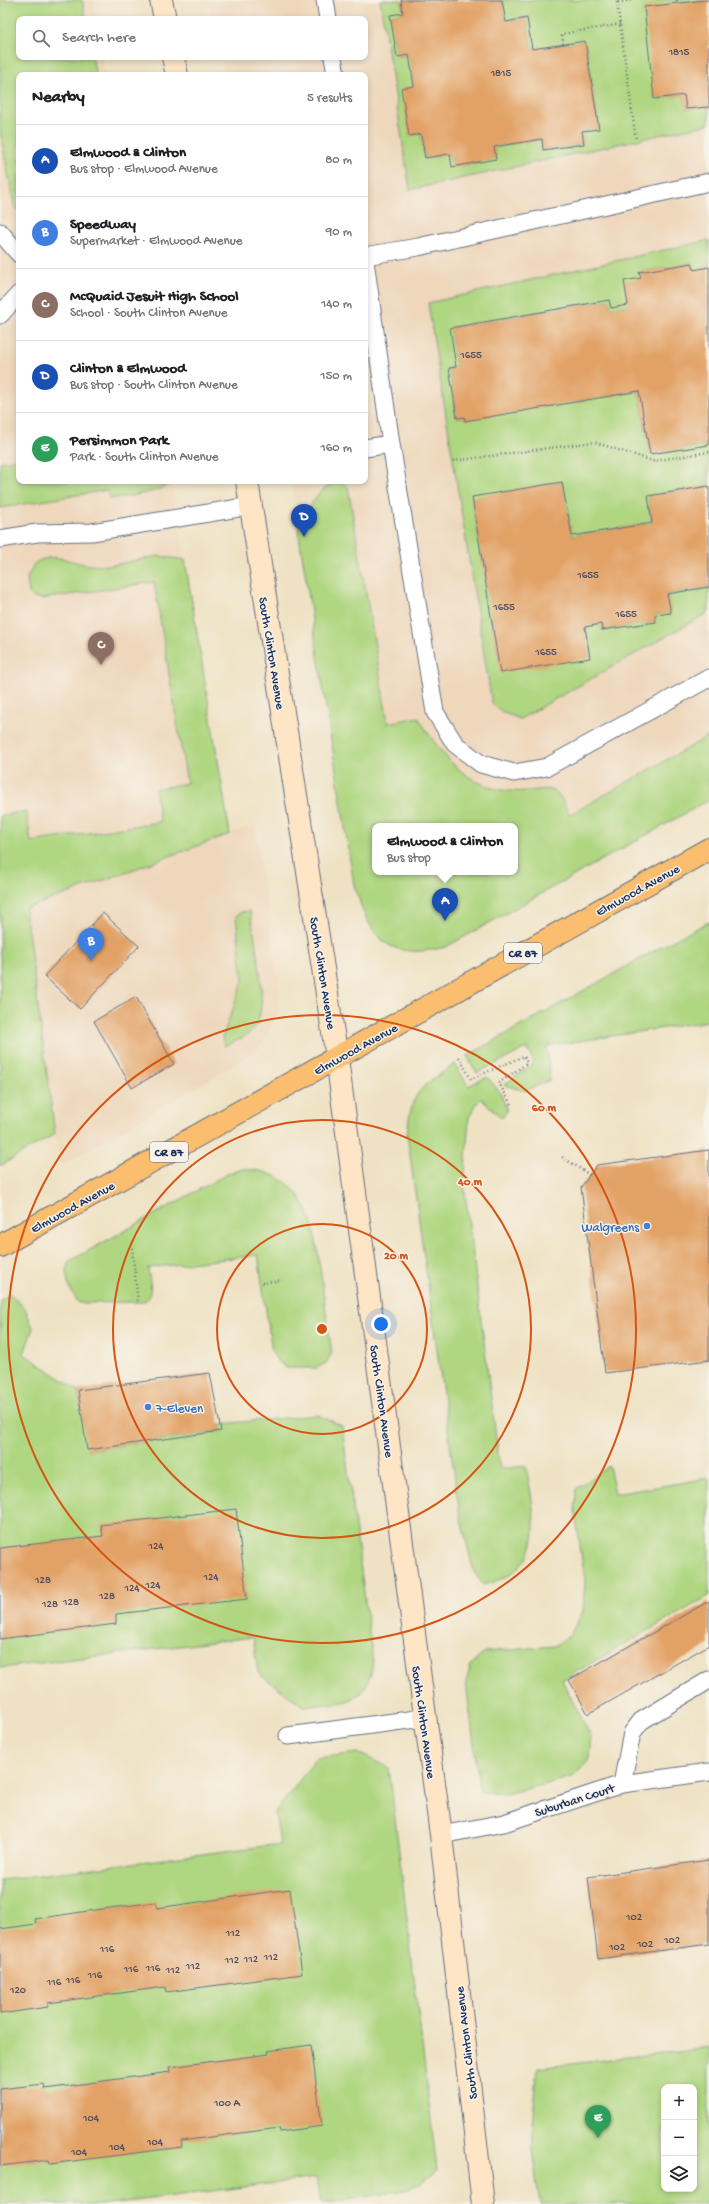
<!DOCTYPE html>
<html lang="en">
<head>
<meta charset="utf-8">
<style>
  :root { --surface:#fff; --page:#f6f6f6; --text:#202124; --muted:#757577; --line:#e0e0e0; --accent:#1a73e8 }
  body { margin:0; font-family:"Gochi Hand",sans-serif; background:var(--page); color:var(--text) }
  .controls { position:absolute; right:12px; bottom:12px; display:grid; overflow:hidden; border-radius:8px; box-shadow:0 2px 6px #0003 }
  .controls button { width:36px; height:36px; display:grid; place-items:center; padding:0; border:0; border-bottom:1px solid var(--line); background:var(--surface); color:var(--text); font:20px sans-serif }
  .you { position:absolute; left:381px; top:1324px; width:14px; height:14px; margin:-10px; border:3px solid #fff; border-radius:50%; background:#1a73e8; box-shadow:0 0 0 6px #1a73e833 }
  .badge { display:grid; place-items:center; width:26px; height:26px; border-radius:50%; background:var(--accent); color:#fff; font-size:13px; font-weight:700 }
  .pin { position:absolute; translate:-50% -33px; filter:drop-shadow(0 1px 2px #0008) }
  .pin::after { content:''; position:absolute; top:21px; width:14px; height:12px; background:inherit; clip-path:polygon(0 0,100% 0,50% 100%) }
  .popup { position:absolute; left:372px; top:823px; width:146px; height:52px; box-sizing:border-box; display:grid; place-content:center; border-radius:8px; background:var(--surface); filter:drop-shadow(0 1px 3px #0005); font-size:13px; white-space:nowrap; color:var(--muted) }
  .popup b { font-size:15px; color:var(--text) }
  .popup::after { content:''; position:absolute; left:50%; top:100%; margin-left:-8px; border:8px solid transparent; border-top-color:var(--surface) }
  .list { margin:0; padding:0; list-style:none }
  h2 { display:flex; justify-content:space-between; align-items:center; height:52px; margin:0; padding:0 16px; font-size:17px }
  h2 small { font-size:13px; font-weight:400; color:var(--muted) }
  .list li { display:grid; grid-template-columns:26px 1fr auto; gap:12px; align-items:center; box-sizing:border-box; height:72px; padding:0 16px; border-top:1px solid var(--line) }
  .list b { display:block; font-size:15px; white-space:nowrap }
  .list p { margin:0; font-size:13px; white-space:nowrap; color:var(--muted) }
  .list em { font-size:13px; font-style:normal; color:var(--muted) }
  .icon { flex:none; width:22px; height:22px; fill:none; stroke:currentColor; stroke-width:2; stroke-linecap:round; stroke-linejoin:round }
  .map { position:relative; flex:none; width:709px; height:2204px; overflow:hidden }
  .search { position:absolute; background:var(--surface); box-shadow:0 2px 6px #0003; left:16px; top:16px; width:352px; height:44px; display:flex; align-items:center; gap:10px; box-sizing:border-box; padding:0 14px; border-radius:8px; color:var(--muted); font-size:15px }
  .panel { position:absolute; background:var(--surface); box-shadow:0 2px 6px #0003; left:16px; top:72px; width:352px; height:412px; border-radius:8px }
  .map>svg:first-child { display:block }
  .built { fill:#eed7bb; fill-rule:evenodd }
  .green { fill:#afd680; stroke:#65826f; fill-rule:evenodd }
  .building { fill:#e2a165 }
  .lines { fill:none; stroke-linecap:round; stroke-linejoin:round }
  .lane-casing { stroke:#656e82; stroke-width:19 }
  .secondary-casing { stroke:#656e82; stroke-width:24 }
  .primary-casing { stroke:#656e82; stroke-width:24 }
  .path { stroke:#656e82; stroke-width:2.5; stroke-dasharray:1 3; stroke-linecap:butt }
  .lane { stroke:#fff; stroke-width:17 }
  .secondary { stroke:#fde5c5; stroke-width:22 }
  .primary { stroke:#fbbe6e; stroke-width:22 }
  .ring { fill:none; stroke:#d45514; stroke-width:2 }
  .shop-dot { fill:#3f7fe0; stroke:#f7f3e8; stroke-width:1.5 }
  .labels { text-anchor:middle; stroke-width:3; stroke-linejoin:round; paint-order:stroke }
  .number-label { font-size:11px; fill:#4d4c60 }
  .shield { fill:#f7f3e8; stroke:#5d6a87; stroke-width:1 }
  .shield-label { font-size:12px; font-weight:bold; fill:#1b2f5e }
  .street-label { font-size:13px; fill:#1b2f5e; stroke:#f7f3e8 }
  .shop-label { font-size:13px; fill:#366cbe; stroke:#f7f3e8; text-anchor:end }
  .centre { fill:#d45514; stroke:#f7f3e8; stroke-width:2 }
  .ring-label { font-size:12px; text-anchor:middle; font-weight:bold; fill:#d45514; stroke:#f7f3e8; stroke-width:3; stroke-linejoin:round; paint-order:stroke }
</style>
</head>
<body>
<div class="map">
<svg width="709" height="2204" viewBox="0 0 709 2204">
  <rect width="100%" height="100%" fill="#f7f3e8"/>
  <filter id="ink" filterUnits="userSpaceOnUse"><feTurbulence type="fractalNoise" baseFrequency=".025" numOctaves="2"/><feDisplacementMap in="SourceGraphic" scale="8" xChannelSelector="R" yChannelSelector="G"/><feConvolveMatrix kernelMatrix="1 2 1 2 8 2 1 2 1" color-interpolation-filters="sRGB"/></filter>
  <filter id="wash" filterUnits="userSpaceOnUse"><feTurbulence type="fractalNoise" baseFrequency=".012" numOctaves="4" result="noise"/><feDisplacementMap in="SourceGraphic" scale="16" xChannelSelector="R" yChannelSelector="G"/><feGaussianBlur stdDeviation="0.9" result="paint"/><feColorMatrix in="noise" values="0 0 0 0 0 0 0 0 0 0 0 0 0 0 0 0 0 1.4 0 .05"/><feComposite in="paint" operator="in"/></filter>
  <g filter="url(#wash)">
    <rect width="100%" height="100%" fill="#efe2c4"/>
    <!-- built -->
    <path class="built" d="M0 0H93L96 19H19V57H102L105 75H19V481H172L230 833 255 825 280 995 277 1016 267 1036 255 1053 60 1166 55 1134 0 1166Z
      M208 0H709V800L446 947 425 952H409L397 949 383 940 372 929 363 914 354 885 291 481H365V75H224L220 57H365V19H212ZM375 826H515V872H375Z"/>
    <!-- green -->
    <path class="green" d="M0 0H82L86 19H19V57H92L96 75H19V212L14 205 0 131Z
      M380 0H401L403 13 390 15 397 57 409 55 414 86 409 136 421 134 425 158 450 154 452 167 496 159 494 147 542 139 543 150 584 144 582 131 599 128 585 41 532 49 527 18 506 22 502 0H706L654 99 684 95 686 109 709 107V124L410 190Z
      M709 240V267L694 270 692 263 640 272 641 278 628 305 611 308 609 300 450 328 456 367 449 368 457 418 465 417V420L639 391 650 454 709 445V486L648 496 652 523 572 536 562 482 472 498 501 673 585 627 601 624 602 630 655 622V615L671 613 667 594 709 587V612L520 719 504 713 492 704 428 303Z
      M19 459V481H174C155 495 131 495 109 499L107 490 0 508V462Z
      M343 482 348 487 388 723 418 717C443 759 473 796 528 791 537 791 549 786 557 793 563 798 566 809 569 815L709 736V800L446 947C386 961 371 939 354 885L298 529C309 509 317 484 343 482ZM375 826H515V872H375Z
      M159 556 185 560 230 834 25 909 55 1134 0 1166V816L26 811 31 842 160 822 155 789 187 783 154 582 42 599 34 598 29 593 27 578 34 564C53 550 70 563 91 565 113 568 137 559 159 556Z
      M250 911C254 938 271 1006 254 1029 249 1036 234 1042 225 1046L222 1038 243 981 236 916 241 912Z
      M709 922V1021L547 1046 550 1080 525 1091 504 1085 534 1063 527 1048 477 1073 467 1056 670 942Z
      M455 1064 468 1086 487 1077 500 1092 507 1111 502 1118 480 1098 469 1117 464 1184 500 1469 526 1466C535 1517 550 1568 484 1585L474 1572 460 1516 407 1134C411 1090 421 1087 455 1064Z
      M243 1169C307 1172 314 1222 321 1274 324 1300 328 1327 332 1353L326 1363 316 1368H287L278 1362 272 1352 258 1255 148 1268C149 1280 155 1293 144 1302L79 1303C68 1288 65 1280 68 1262L227 1174Z
      M10 1294 25 1308 33 1328 24 1354 78 1390 88 1450 221 1431 220 1424 318 1415 342 1426 373 1661C368 1707 341 1703 303 1706L258 1673 253 1637 0 1668V1300Z
      M609 1466 615 1494 709 1478V1596L562 1680 591 1737 589 1760 573 1777 506 1794 480 1792 466 1682 471 1665 485 1652 554 1646 570 1635 583 1611 585 1580 575 1513 576 1489Z
      M358 1753 389 1768 437 2170 421 2183 405 2190 323 2204H321L317 2178 109 2204H0V1880L280 1844 275 1812 317 1758Z
      M709 2047V2204H540L532 2151V2125L538 2068ZM664 2087H694V2189H664Z"/>
    <g id="blocks">
      <!-- building -->
      <path class="building" d="M401 0H502L506 22 527 18 532 49 585 41 599 129 582 131 584 144 543 150 542 139 494 147 496 159 452 167 450 154 425 158 421 134 409 136 401 88 414 86 409 55 397 57 390 15 403 13Z
        M706 0H709V107L686 109 684 95 654 99 644 7Z
        M692 263 694 270 709 267V445L650 454 639 391 465 421V417L457 418 449 368 456 367 450 328 609 300 611 308 628 305 624 281 641 278 639 272Z
        M562 482 572 536 652 523 648 496 709 486V587L667 594 671 613 655 615 656 622 602 630 601 624 585 627 590 658 500 673 472 497Z
        M103 913 139 946 80 1009 44 976Z
        M136 997 174 1064 132 1088 94 1021Z
        M709 1150V1360L605 1373 581 1187 597 1165Z
        M210 1373 221 1431 87 1450 78 1390Z
        M236 1509 247 1599 116 1614V1624L0 1639V1548L103 1536 101 1525Z
        M709 1601V1645L588 1714 569 1680Z
        M709 1860V1944L598 1959 588 1877Z
        M290 1889 302 1974 166 1992 165 1987 106 1995 48 2003V2007L0 2014V1929L36 1924 35 1919 95 1910 156 1902 157 1908Z
        M311 2045 322 2126 280 2132 279 2128 181 2141 182 2147 50 2164 49 2160 0 2166V2089L44 2084 45 2089 170 2072 169 2067 269 2054 268 2051Z"/>
    </g>
  </g>
  <g filter="url(#ink)">
    <use href="#blocks" fill-opacity="0" stroke="#656e82" stroke-width="1"/>
    <g class="lines">
      <defs>
        <path id="lane" d="M325 0 328 19
          M333 57 336 75
          M0 232 19 254
          M365 256 418 247 709 182
          M365 261 391 444
          M0 315 19 294
          M365 448 391 444 435 712 455 744 481 764 514 773 547 767 709 678
          M0 539 37 533 92 532 251 506
          M288 1736 424 1718
          M622 1784 632 1733 641 1721 709 1680
          M441 1835 504 1823 622 1784 709 1772"/>
        <path id="secondary" d="M161 0 165 19
          M173 57 177 75
          M247 481 337 1058 441 1835 483 2204"/>
        <path id="primary" d="M0 1246 709 849"/>
      </defs>
      <!-- lane casing -->
      <use href="#lane" class="lane-casing"/>
      <!-- secondary casing -->
      <use href="#secondary" class="secondary-casing"/>
      <!-- primary casing -->
      <use href="#primary" class="primary-casing"/>
      <!-- path -->
      <path class="path" d="M677 0V4
        M617 2 636 140
        M618 2 633 0
        M563 44 562 34 621 24
        M453 461 594 442 653 461 709 452
        M459 1057 471 1079 524 1056 527 1063 499 1083 512 1106
        M562 1157 590 1175
        M132 1248 138 1302
        M262 1283 282 1280"/>
      <!-- lane -->
      <use href="#lane" class="lane"/>
      <!-- secondary -->
      <use href="#secondary" class="secondary"/>
      <!-- primary -->
      <use href="#primary" class="primary"/>
    </g>
  </g>
  <!-- distance rings -->
  <g class="ring">
    <circle cx="322" cy="1329" r="105"/>
    <circle cx="322" cy="1329" r="209"/>
    <circle cx="322" cy="1329" r="314"/>
  </g>
  <!-- markers -->
  <g class="shop-dot">
    <circle cx="647" cy="1226" r="4"/>
    <circle cx="148" cy="1407" r="4"/>
  </g>
  <g class="labels">
    <!-- number labels -->
    <g class="number-label">
      <text x="679" y="55">1815</text>
      <text x="501" y="76">1815</text>
      <text x="471" y="358">1655</text>
      <text x="588" y="578">1655</text>
      <text x="504" y="610">1655</text>
      <text x="626" y="617">1655</text>
      <text x="546" y="655">1655</text>
      <text x="156" y="1549">124</text>
      <text x="211" y="1580">124</text>
      <text x="43" y="1583">128</text>
      <text x="153" y="1588">124</text>
      <text x="132" y="1591">124</text>
      <text x="107" y="1599">128</text>
      <text x="71" y="1605">128</text>
      <text x="50" y="1607">128</text>
      <text x="634" y="1920">102</text>
      <text x="233" y="1936">112</text>
      <text x="672" y="1943">102</text>
      <text x="645" y="1947">102</text>
      <text x="617" y="1950">102</text>
      <text x="107" y="1952">116</text>
      <text x="271" y="1960">112</text>
      <text x="251" y="1962">112</text>
      <text x="232" y="1963">112</text>
      <text x="193" y="1969">112</text>
      <text x="153" y="1971">116</text>
      <text x="131" y="1972">116</text>
      <text x="173" y="1973">112</text>
      <text x="95" y="1978">116</text>
      <text x="73" y="1983">116</text>
      <text x="54" y="1985">116</text>
      <text x="18" y="1993">120</text>
      <text x="227" y="2106">100 A</text>
      <text x="91" y="2121">104</text>
      <text x="155" y="2145">104</text>
      <text x="117" y="2150">104</text>
      <text x="79" y="2155">104</text>
    </g>
    <!-- shield labels -->
    <g class="shield">
      <rect x="504" y="943" width="38" height="20" rx="3"/>
      <rect x="150" y="1142" width="38" height="20" rx="3"/>
    </g>
    <g class="shield-label">
      <text x="523" y="957">CR 87</text>
      <text x="169" y="1156">CR 87</text>
    </g>
    <!-- street labels -->
    <g class="street-label">
      <text transform="translate(273 653) rotate(81)" y="5">South Clinton Avenue</text>
      <text transform="translate(637 889) rotate(-29)" y="5">Elmwood Avenue</text>
      <text transform="translate(324 973) rotate(81)" y="5">South Clinton Avenue</text>
      <text transform="translate(355 1048) rotate(-29)" y="5">Elmwood Avenue</text>
      <text transform="translate(72 1206) rotate(-29)" y="5">Elmwood Avenue</text>
      <text transform="translate(383 1401) rotate(82)" y="5">South Clinton Avenue</text>
      <text transform="translate(425 1722) rotate(82)" y="5">South Clinton Avenue</text>
      <text transform="translate(574 1799) rotate(-18)" y="5">Suburban Court</text>
      <text transform="translate(465 2043) rotate(-97)" y="5">South Clinton Avenue</text>
    </g>
    <!-- shop labels -->
    <g class="shop-label">
      <text x="639" y="1231">Walgreens</text>
      <text x="156" y="1412" text-anchor="start">7-Eleven</text>
    </g>
  </g>
  <circle cx="322" cy="1329" r="6" class="centre"/>
  <g class="ring-label">
    <text x="544" y="1111">60 m</text>
    <text x="470" y="1185">40 m</text>
    <text x="396" y="1259">20 m</text>
  </g>
</svg>
<div class="controls">
<button>+</button>
<button>−</button>
<button><svg class="icon" aria-label="layers" viewBox="0 0 24 24"><path d="M12 4l9 5-9 5-9-5zM3 14l9 5 9-5"/></svg></button>
</div>
<div class="you"></div>
<div class="pin badge" style="left:445px;top:921px;background:#1a4fb4">A</div>
<div class="popup"><b>Elmwood &amp; Clinton</b>Bus stop</div>
<div class="pin badge" style="left:91px;top:961px;background:#3f7fe0">B</div>
<div class="pin badge" style="left:101px;top:665px;background:#8d6e63">C</div>
<div class="pin badge" style="left:304px;top:537px;background:#1a4fb4">D</div>
<div class="pin badge" style="left:598px;top:2138px;background:#2e9e5b">E</div>
<div class="search"><svg class="icon" aria-label="search" viewBox="0 0 24 24"><circle cx="10" cy="10" r="6"/><path d="M15 15l6 6"/></svg>Search here</div>
<section class="panel">
<h2>Nearby<small>5 results</small></h2>
<ul class="list">
<li><span class="badge" style="background:#1a4fb4">A</span><div><b>Elmwood &amp; Clinton</b><p>Bus stop · Elmwood Avenue</p></div><em>80 m</em></li>
<li><span class="badge" style="background:#3f7fe0">B</span><div><b>Speedway</b><p>Supermarket · Elmwood Avenue</p></div><em>90 m</em></li>
<li><span class="badge" style="background:#8d6e63">C</span><div><b>McQuaid Jesuit High School</b><p>School · South Clinton Avenue</p></div><em>140 m</em></li>
<li><span class="badge" style="background:#1a4fb4">D</span><div><b>Clinton &amp; Elmwood</b><p>Bus stop · South Clinton Avenue</p></div><em>150 m</em></li>
<li><span class="badge" style="background:#2e9e5b">E</span><div><b>Persimmon Park</b><p>Park · South Clinton Avenue</p></div><em>160 m</em></li>
</ul>
</section>
</div>
</body>
</html>
